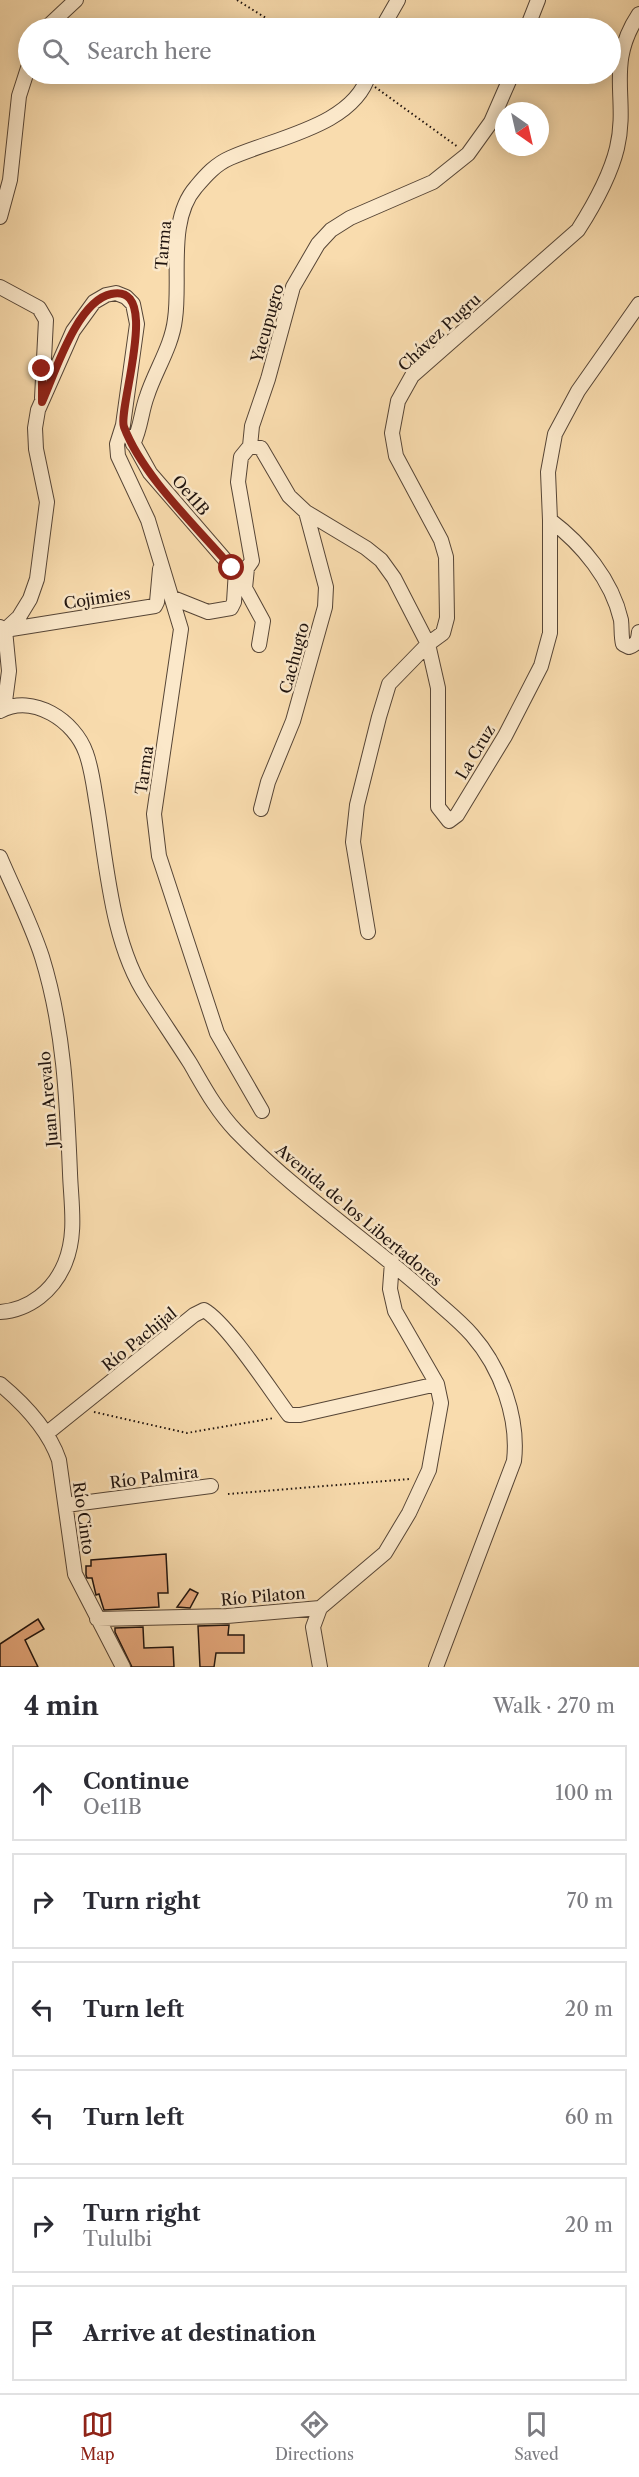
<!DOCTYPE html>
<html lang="en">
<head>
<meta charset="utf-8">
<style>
  :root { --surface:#fff; --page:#f2f2f3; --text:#2b2b33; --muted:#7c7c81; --line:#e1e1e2; --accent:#8f2418 }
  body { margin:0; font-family:"Libre Caslon Text",serif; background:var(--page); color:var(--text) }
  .compass { position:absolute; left:495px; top:102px; width:54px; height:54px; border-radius:50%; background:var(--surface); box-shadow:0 3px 15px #0003; rotate:146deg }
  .stop { position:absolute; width:18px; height:18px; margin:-14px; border:4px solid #8f2418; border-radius:50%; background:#fff }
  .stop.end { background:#8f2418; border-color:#fff; box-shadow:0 2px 6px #0008 }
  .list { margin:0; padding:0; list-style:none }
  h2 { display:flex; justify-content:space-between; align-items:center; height:78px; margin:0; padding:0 24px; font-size:26px }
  h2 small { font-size:20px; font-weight:400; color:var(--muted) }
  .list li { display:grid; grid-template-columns:39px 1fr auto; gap:18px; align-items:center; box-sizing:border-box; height:96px; margin:0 12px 12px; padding:0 12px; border:2px solid var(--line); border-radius:0px }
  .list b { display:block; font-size:22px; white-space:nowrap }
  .list p { margin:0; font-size:20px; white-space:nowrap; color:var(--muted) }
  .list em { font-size:20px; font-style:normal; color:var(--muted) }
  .icon { flex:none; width:33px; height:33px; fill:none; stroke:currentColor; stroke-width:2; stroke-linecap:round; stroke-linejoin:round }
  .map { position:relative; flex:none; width:639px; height:1667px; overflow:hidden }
  .search { position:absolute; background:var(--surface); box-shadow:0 3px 15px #0003; left:18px; right:18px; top:18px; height:66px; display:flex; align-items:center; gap:15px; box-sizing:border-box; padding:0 21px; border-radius:33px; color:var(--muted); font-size:22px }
  .sheet { height:726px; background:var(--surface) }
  nav { display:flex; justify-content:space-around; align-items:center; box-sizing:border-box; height:84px; border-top:2px solid var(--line); background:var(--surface); font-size:16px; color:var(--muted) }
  nav a { display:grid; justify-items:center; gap:3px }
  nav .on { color:var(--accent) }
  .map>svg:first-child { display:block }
  .building { fill:#e8aa7e; stroke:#1f130e; stroke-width:1.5 }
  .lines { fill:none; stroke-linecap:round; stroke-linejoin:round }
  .minor-casing { stroke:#564536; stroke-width:16 }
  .path { stroke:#1f130e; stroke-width:2; stroke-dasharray:1.5 3; stroke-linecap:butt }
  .minor { stroke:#fbe8ca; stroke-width:14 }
  .route { stroke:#8f2418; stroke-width:8 }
  .labels { text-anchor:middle; stroke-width:5; stroke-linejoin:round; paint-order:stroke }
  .street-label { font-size:16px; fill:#1f130e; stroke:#fbe8ca }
</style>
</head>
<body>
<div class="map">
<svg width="639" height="1667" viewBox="0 0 639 1667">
  <rect width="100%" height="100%" fill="#f9dcae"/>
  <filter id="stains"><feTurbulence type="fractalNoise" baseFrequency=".00333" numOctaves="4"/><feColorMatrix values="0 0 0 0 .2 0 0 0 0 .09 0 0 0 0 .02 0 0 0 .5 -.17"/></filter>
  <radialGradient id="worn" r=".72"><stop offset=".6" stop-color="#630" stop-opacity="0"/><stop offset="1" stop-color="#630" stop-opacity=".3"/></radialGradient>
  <!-- building -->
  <path class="building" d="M166 1554 168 1593H158L159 1607 104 1610 99 1594 96 1595 92 1578H87L86 1575V1566H91V1560Z
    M190 1589 198 1593 190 1608 177 1607Z
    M38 1619 44 1629 25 1640 38 1667H0V1644Z
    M229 1625 228 1635H244V1653H216L214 1667H200L198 1626Z
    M143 1627 144 1648 173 1647 174 1667H132L115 1632V1628Z"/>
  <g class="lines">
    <defs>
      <path id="minor" d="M46 28 76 0
        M382 28 398 0
        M527 28 538 0
        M0 217 10 180 19 96 28 68
        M0 287 39 308 46 320 42 398
        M639 304 578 391 555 434 548 472 550 520C582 544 612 580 621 620 622 628 621 636 623 644L629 647C637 644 638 641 639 632
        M130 437 150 473 227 562 236 570 247 568
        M133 444C141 428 141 412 147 396 155 371 172 346 175 319 181 279 167 220 196 187 206 175 216 164 230 158 274 138 354 126 369 74
        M250 446 261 448 289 496 306 512 366 548 381 560 394 578 428 644 438 688V807L449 821 457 815 505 736 541 666 550 633V520
        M173 598 208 612 231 608 234 602 236 570
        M0 627 5 630 9 671 4 709
        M5 630 19 617 30 599 37 579 47 502 36 449 35 428 38 410 73 331 94 302 106 295 116 293 126 297 133 304 137 324 123 425 117 444 118 456 148 520 181 629 154 814 159 856 217 1033 262 1111
        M5 630 155 606 157 602 160 569
        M259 645 263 621 245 588 247 568 252 561 238 482 241 457 250 446 252 426 268 379 293 287 318 244 331 230 350 218 433 182 468 154 491 122 512 74
        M0 711C33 693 75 721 86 753 92 769 94 789 97 806 107 867 112 945 147 997 161 1019 176 1041 190 1063 204 1087 216 1110 236 1131 295 1192 366 1239 429 1295 443 1308 459 1320 472 1335 501 1368 519 1418 514 1461L436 1667
        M261 809 268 782 293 721 325 607 326 587 306 512
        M0 857C14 890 31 923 42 957 64 1028 67 1100 70 1173 71 1203 77 1234 65 1263 54 1290 30 1310 0 1312
        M368 932 353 842 357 805 379 717 389 684 428 644 443 633 447 618 446 557 441 540 396 456 392 433 398 401 412 376 578 230C594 205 610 177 617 148 629 97 605 65 639 14
        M0 1384C24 1404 49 1431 59 1460L75 1574 123 1667
        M46 1434 194 1315 204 1310C227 1323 271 1391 289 1415H300L437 1384
        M66 1505 211 1486
        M320 1608 313 1627 320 1667
        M97 1619 227 1616 320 1608 385 1553 409 1513 429 1470 441 1403 437 1384 395 1311 390 1289 392 1262"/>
    </defs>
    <!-- minor casing -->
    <use href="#minor" class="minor-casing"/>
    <!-- path -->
    <path class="path" d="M237 0 282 28
      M375 87 458 147
      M94 1412 187 1433 274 1418
      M228 1494 410 1479"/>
    <!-- minor -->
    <use href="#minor" class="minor"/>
  </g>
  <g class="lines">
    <!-- route -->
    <path class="route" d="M42 369V402C55 373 77 301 111 294 163 282 117 409 124 427 143 477 197 527 232 568"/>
  </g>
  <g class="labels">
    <!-- street labels -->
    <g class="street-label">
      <text transform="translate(163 245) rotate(-85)" y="6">Tarma</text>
      <text transform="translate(267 323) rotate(-74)" y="6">Yacupugro</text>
      <text transform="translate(439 332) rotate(-43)" y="6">Chávez Pugru</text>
      <text transform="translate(191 495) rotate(49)" y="6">Oe11B</text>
      <text transform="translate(97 598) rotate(-9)" y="6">Cojimies</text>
      <text transform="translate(294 658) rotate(-75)" y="6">Cachugto</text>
      <text transform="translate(475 752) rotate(-59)" y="6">La Cruz</text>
      <text transform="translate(144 770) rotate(-82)" y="6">Tarma</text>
      <text transform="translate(48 1099) rotate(-95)" y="6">Juan Arevalo</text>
      <text transform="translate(359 1215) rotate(40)" y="6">Avenida de los Libertadores</text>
      <text transform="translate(139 1339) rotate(-39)" y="6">Río Pachijal</text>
      <text transform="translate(154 1477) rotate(-7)" y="6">Río Palmira</text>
      <text transform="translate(84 1518) rotate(82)" y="6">Río Cinto</text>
      <text transform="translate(263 1596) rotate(-5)" y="6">Río Pilaton</text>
    </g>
  </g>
  <rect width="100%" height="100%" filter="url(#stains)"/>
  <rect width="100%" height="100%" fill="url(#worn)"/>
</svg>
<svg class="compass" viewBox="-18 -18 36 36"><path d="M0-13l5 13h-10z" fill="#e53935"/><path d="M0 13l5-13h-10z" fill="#7c7c81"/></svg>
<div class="stop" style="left:232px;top:568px"></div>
<div class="stop end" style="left:42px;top:369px"></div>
<div class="search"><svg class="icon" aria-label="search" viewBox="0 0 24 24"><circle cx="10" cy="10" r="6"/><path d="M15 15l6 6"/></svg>Search here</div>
</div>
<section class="sheet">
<h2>4 min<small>Walk · 270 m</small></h2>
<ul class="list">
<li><svg class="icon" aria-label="ahead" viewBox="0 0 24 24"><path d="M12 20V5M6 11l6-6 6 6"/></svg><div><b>Continue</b><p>Oe11B</p></div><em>100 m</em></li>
<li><svg class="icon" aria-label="right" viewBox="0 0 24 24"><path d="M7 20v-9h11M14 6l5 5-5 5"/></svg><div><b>Turn right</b></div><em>70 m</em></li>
<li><svg class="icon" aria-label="left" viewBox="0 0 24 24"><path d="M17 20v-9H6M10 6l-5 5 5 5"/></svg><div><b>Turn left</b></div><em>20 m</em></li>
<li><svg class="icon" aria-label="left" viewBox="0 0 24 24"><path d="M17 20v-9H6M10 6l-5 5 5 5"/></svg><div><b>Turn left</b></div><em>60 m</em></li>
<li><svg class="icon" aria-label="right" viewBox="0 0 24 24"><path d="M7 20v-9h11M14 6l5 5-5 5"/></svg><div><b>Turn right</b><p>Tululbi</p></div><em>20 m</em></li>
<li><svg class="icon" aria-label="arrive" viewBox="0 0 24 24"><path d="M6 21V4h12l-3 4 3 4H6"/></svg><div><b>Arrive at destination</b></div></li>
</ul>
</section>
<nav>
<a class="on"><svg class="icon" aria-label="map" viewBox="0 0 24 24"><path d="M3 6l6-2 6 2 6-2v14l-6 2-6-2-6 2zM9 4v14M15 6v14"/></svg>Map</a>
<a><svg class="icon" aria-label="directions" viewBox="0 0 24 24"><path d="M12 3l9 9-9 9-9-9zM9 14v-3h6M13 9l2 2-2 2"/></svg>Directions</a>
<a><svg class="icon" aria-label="saved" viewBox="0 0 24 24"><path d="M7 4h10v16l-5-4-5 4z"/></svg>Saved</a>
</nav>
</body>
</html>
